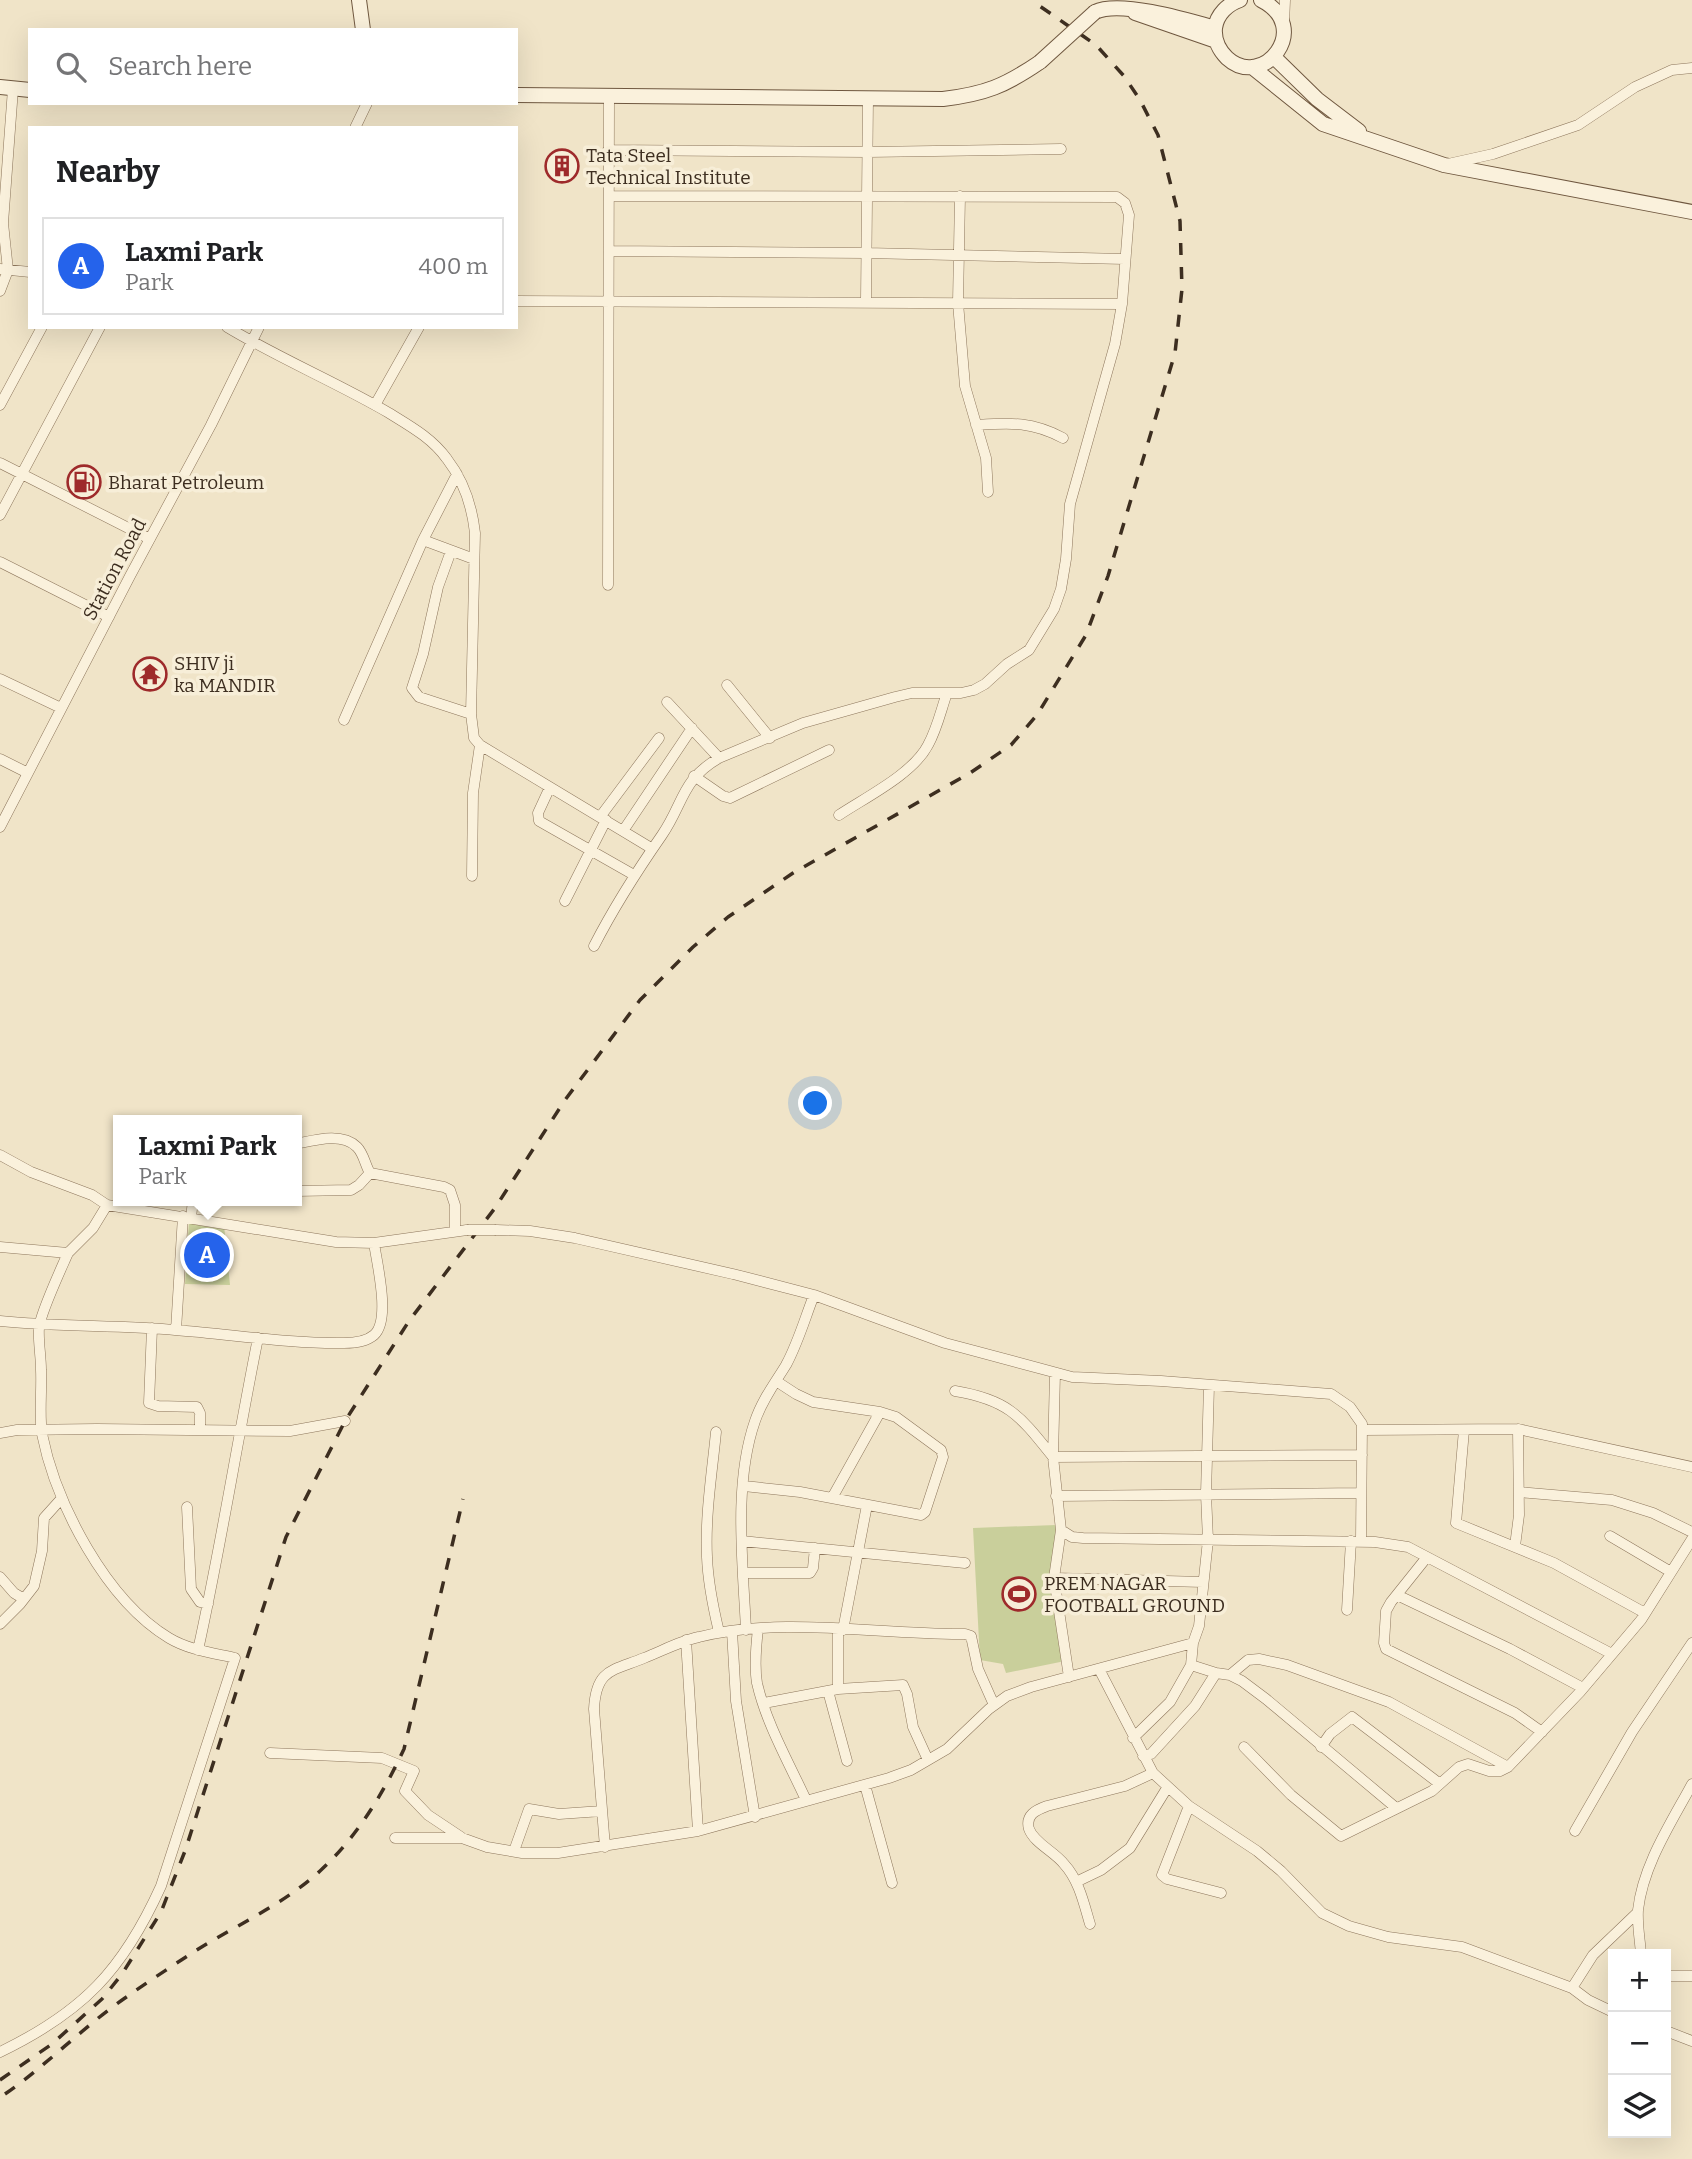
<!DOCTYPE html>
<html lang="en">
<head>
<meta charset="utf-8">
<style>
  :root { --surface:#fff; --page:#f6f6f6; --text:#202124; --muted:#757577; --line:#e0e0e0; --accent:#2563eb }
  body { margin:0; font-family:Bitter,serif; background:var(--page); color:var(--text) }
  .controls { position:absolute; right:21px; bottom:21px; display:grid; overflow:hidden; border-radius:0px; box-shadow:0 7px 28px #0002 }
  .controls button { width:63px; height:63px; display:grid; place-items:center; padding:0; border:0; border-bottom:2px solid var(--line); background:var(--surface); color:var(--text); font:35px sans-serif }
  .you { position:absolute; left:816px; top:1104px; width:24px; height:24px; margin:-18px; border:5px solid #fff; border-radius:50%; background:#1a73e8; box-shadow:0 0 0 10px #1a73e833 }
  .badge { display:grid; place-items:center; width:46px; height:46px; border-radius:50%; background:var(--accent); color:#fff; font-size:23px; font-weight:700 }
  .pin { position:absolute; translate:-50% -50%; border:4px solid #fff; box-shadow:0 2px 7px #0006 }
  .popup { position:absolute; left:113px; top:1115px; width:189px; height:91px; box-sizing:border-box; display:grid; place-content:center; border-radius:0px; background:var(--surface); filter:drop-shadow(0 2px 5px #0005); font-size:23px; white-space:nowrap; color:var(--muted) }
  .popup b { font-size:26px; color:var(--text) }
  .popup::after { content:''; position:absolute; left:50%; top:100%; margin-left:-14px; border:14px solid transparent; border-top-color:var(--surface) }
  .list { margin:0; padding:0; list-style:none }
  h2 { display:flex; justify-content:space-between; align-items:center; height:91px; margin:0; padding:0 28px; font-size:30px }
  h2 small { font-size:23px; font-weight:400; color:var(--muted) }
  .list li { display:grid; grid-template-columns:46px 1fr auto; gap:21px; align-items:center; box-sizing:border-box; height:98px; margin:0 14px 14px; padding:0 14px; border:2px solid var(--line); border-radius:0px }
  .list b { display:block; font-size:26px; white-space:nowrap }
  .list p { margin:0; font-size:23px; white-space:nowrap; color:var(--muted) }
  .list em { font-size:23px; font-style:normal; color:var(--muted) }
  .icon { flex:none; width:38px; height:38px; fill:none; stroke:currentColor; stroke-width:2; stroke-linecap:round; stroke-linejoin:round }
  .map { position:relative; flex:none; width:1692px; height:2159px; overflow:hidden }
  .search { position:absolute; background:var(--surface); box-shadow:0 7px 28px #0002; left:28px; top:28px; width:490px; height:77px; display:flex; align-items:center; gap:18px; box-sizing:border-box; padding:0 24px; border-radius:0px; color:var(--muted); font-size:26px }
  .panel { position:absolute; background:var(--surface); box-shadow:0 7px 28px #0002; left:28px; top:126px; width:490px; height:203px; border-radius:0px }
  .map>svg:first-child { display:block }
  .green { fill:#c9cf9b }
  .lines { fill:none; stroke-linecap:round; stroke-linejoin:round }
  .street-casing { stroke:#8d765c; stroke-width:11 }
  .secondary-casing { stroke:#6f573f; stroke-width:16 }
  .street { stroke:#faf1dc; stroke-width:10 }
  .secondary { stroke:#faf1dc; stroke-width:14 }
  .rail { stroke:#3d2e20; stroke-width:3.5; stroke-dasharray:12 12; stroke-linecap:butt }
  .street-bridge-casing { stroke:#8d765c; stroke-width:11; stroke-linecap:butt }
  .secondary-bridge-casing { stroke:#6f573f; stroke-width:16; stroke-linecap:butt }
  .street-bridge { stroke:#faf1dc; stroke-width:10 }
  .secondary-bridge { stroke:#faf1dc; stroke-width:14 }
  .labels { text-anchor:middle; stroke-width:7; stroke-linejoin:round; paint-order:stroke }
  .poi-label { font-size:19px; fill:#3d2e20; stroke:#f7eed8; text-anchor:start }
  .street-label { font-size:19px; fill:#3d2e20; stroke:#f7eed8 }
</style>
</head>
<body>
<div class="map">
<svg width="1692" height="2159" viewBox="0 0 1692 2159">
  <rect width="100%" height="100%" fill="#f0e4c8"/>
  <!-- green -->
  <path class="green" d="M189 1221 224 1225 230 1285 185 1284Z
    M1056 1525 1065 1661 1006 1673 1003 1664 980 1660 973 1528Z"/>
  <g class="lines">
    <defs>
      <path id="street" d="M1284 24 1285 0
        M355 128 367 103
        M608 150 868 152 1061 149
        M1448 164 1493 154 1578 125 1635 87 1672 70 1692 68
        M960 196 958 303 965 386 986 458 988 492
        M609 251 866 253 1125 259
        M0 269 30 272
        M0 291 8 270 3 223 13 89
        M516 301 1122 304
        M866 301 868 98
        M227 327C280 359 336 382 389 413 410 426 432 438 447 459 464 481 472 506 475 533L471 714 474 738 480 745 651 848
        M0 405 42 327
        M375 405 419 327
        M976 425C1010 423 1031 421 1063 438
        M0 463 150 539
        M0 515 100 327
        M423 540 474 559
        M451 551 438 587 423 654 412 688 419 697 471 714
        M0 562 109 617
        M608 585 609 95
        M0 679 61 708
        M727 685 770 738
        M667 702 719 758
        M344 720 423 540 457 474
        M0 759 28 773
        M694 776 723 796 730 798 829 750
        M550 787 538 813 539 821 634 875
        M839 815C866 797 913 774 928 745 937 729 941 710 947 693
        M600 817 659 738
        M0 827 130 576 211 425 259 327
        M623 831 692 728
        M472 876 473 793 480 745
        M565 901 606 820
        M594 946C614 907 637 871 662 835 684 803 681 780 719 758L803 723 895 697 912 693H961L974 690 985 684 1007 664 1029 650 1054 609 1061 589 1066 559 1070 504 1115 344 1122 304 1129 215 1125 203 1117 197 609 196
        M296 1144C315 1140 342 1132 357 1147 364 1154 365 1165 370 1173L444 1187 450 1190 455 1205V1230
        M0 1155 31 1172 92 1195 107 1205 336 1242 374 1243 467 1230
        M296 1191 351 1190 359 1185 370 1173
        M191 1217 193 1201
        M496 1230 530 1231 575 1238 733 1274 814 1295 945 1343 1072 1377 1161 1381 1331 1394 1350 1407 1362 1424 1361 1541
        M0 1247 68 1253 93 1228 107 1205
        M0 1321C58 1327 117 1325 175 1330 231 1334 288 1344 344 1343 355 1343 366 1342 374 1335 391 1320 377 1264 374 1243
        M152 1328 149 1403 158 1406 197 1407 200 1413V1429
        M176 1330 183 1216
        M1055 1373 1053 1457 1061 1530 1072 1537 1083 1538 1375 1542 1408 1547 1612 1654
        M955 1391C1009 1400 1020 1416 1053 1457L1362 1455
        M1362 1430 1518 1429 1692 1467
        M1464 1430 1456 1523 1554 1563 1645 1613
        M716 1432C712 1473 705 1515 707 1557 708 1583 713 1607 719 1632
        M0 1433 17 1430 97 1429 290 1431 345 1421
        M744 1486 800 1492 921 1515 925 1512 943 1457 941 1450 896 1417 880 1412 813 1402 796 1394 776 1381
        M1519 1492 1612 1500 1653 1513 1692 1532
        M1056 1496 1361 1493
        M832 1498 880 1412
        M187 1507 191 1589 200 1602 208 1604
        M1061 1530 1054 1578 1069 1677
        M1610 1536 1671 1572
        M742 1541 965 1563
        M1515 1546 1519 1515 1518 1429
        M1427 1557 1391 1602 1386 1611 1384 1643 1386 1649 1515 1713 1542 1732
        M743 1573H810L813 1568 815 1548
        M0 1577 14 1593 24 1599
        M1054 1578 1203 1582
        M1397 1595 1510 1649 1583 1688
        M1347 1610 1351 1541
        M0 1624 20 1604 34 1586 42 1551 44 1518 62 1498
        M758 1629C756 1646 754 1665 757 1683 766 1723 789 1763 806 1800
        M838 1629V1689
        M746 1630C743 1564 733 1484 755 1421 762 1400 775 1383 786 1365 798 1343 805 1318 814 1295
        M843 1630 867 1505
        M732 1631 736 1701 755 1817
        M686 1640 698 1831
        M198 1650C221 1546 237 1442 258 1338
        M1191 1665 1216 1673 1230 1675 1248 1660 1259 1659 1287 1665 1389 1702 1508 1767
        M1099 1669 1153 1773 1189 1806 1257 1851 1281 1871 1322 1913 1349 1926 1388 1937 1462 1947 1572 1988 1588 2000 1613 2012
        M1230 1675 1242 1681 1266 1699 1395 1807
        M828 1691 847 1761
        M764 1703 838 1689 903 1685 907 1694 913 1727 928 1760
        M1133 1738 1170 1702 1191 1665 1193 1643 1199 1626 1208 1540 1206 1494 1209 1385
        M1244 1747 1291 1795 1341 1836 1432 1791 1459 1767 1468 1764 1489 1771H1500L1508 1767 1580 1692 1641 1620 1692 1539
        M1321 1747 1330 1734 1352 1717 1440 1784
        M270 1753 382 1758 414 1771 405 1791 428 1815 461 1837
        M1143 1756 1151 1754 1195 1706 1216 1673
        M865 1785 892 1883
        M1189 1806 1162 1875 1167 1879 1221 1893
        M1575 1831 1632 1732 1692 1643
        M395 1838H462L487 1847 522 1853H558L698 1831 889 1778 911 1770 947 1749 989 1709 1007 1696 1031 1687 1193 1643
        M605 1847 594 1709C596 1669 612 1671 644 1658 662 1651 680 1641 699 1637 785 1616 877 1635 965 1634L971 1636 978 1669 994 1705
        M514 1851 529 1809 559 1814 602 1811
        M1076 1882 1101 1870 1130 1848 1167 1788
        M1090 1924C1084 1904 1079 1880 1064 1864 1055 1852 1034 1843 1029 1829 1025 1815 1036 1810 1047 1806L1125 1786 1153 1773
        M1641 1954C1640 1940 1637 1924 1638 1910 1643 1865 1671 1823 1692 1784
        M1666 1976H1692
        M1572 1988 1593 1955 1638 1912
        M1666 2031 1692 2041
        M0 2052C83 2012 123 1970 161 1886L235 1658C213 1653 189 1650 169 1638 106 1600 56 1504 42 1434 39 1414 42 1391 41 1370 41 1356 38 1341 39 1328 40 1314 61 1269 68 1253"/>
      <path id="secondary" d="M359 0 363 30
        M1240 0C1228 4 1217 14 1215 28 1214 39 1219 50 1227 58 1263 91 1314 27 1261 0
        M1095 12C1120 0 1187 20 1215 28
        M1135 13 1216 41
        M1274 57 1317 99 1359 131
        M1252 67 1323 124 1444 165 1692 212
        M0 87 30 90
        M516 95 943 99C985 94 1005 86 1040 62"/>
    </defs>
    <!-- street casing -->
    <use href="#street" class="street-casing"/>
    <!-- secondary casing -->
    <use href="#secondary" class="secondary-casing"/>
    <!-- street -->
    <use href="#street" class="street"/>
    <!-- secondary -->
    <use href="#secondary" class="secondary"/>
    <!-- rail -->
    <path class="rail" d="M0 2080 52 2044 102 1999 122 1974 161 1912 185 1851 286 1537 345 1421 409 1321 495 1208 565 1100 640 1000 693 947 728 917 793 873 970 773 1011 745 1037 715 1086 635 1108 576 1175 353 1182 289 1180 221 1158 135 1140 100 1124 76 1096 45 1031 0
      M5 2094C47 2065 83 2027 125 1998 149 1981 175 1964 200 1948 241 1923 285 1903 320 1871 357 1837 383 1794 404 1749L463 1499"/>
    <defs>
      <path id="street-bridge" d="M467 1230H496"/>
      <path id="secondary-bridge" d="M1040 62 1095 12"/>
    </defs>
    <!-- street-bridge casing -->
    <use href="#street-bridge" class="street-bridge-casing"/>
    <!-- secondary-bridge casing -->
    <use href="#secondary-bridge" class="secondary-bridge-casing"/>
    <!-- street-bridge -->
    <use href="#street-bridge" class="street-bridge"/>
    <!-- secondary-bridge -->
    <use href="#secondary-bridge" class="secondary-bridge"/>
  </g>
  <!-- icons -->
  <defs>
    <symbol id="building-ring" viewBox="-11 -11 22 22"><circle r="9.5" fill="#f7eed8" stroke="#9e2a2b" stroke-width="1.5"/><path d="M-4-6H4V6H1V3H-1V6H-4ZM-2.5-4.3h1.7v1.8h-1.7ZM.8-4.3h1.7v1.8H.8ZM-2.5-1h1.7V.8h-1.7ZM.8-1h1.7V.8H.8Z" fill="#9e2a2b"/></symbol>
    <symbol id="fuel-ring" viewBox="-11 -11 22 22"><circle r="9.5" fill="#f7eed8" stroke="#9e2a2b" stroke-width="1.5"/><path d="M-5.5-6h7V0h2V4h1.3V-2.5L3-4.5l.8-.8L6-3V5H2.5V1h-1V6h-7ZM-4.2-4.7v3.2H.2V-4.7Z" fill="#9e2a2b"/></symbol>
    <symbol id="temple-ring" viewBox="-11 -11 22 22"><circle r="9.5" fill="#f7eed8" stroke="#9e2a2b" stroke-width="1.5"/><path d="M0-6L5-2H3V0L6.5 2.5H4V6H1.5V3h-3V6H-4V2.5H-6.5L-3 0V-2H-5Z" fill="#9e2a2b"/></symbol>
    <symbol id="stadium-ring" viewBox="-11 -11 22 22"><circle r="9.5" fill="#f7eed8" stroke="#9e2a2b" stroke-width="1.5"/><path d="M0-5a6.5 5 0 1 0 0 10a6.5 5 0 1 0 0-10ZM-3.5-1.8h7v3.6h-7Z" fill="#9e2a2b"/></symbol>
  </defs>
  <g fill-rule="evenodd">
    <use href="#building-ring" x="543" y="147" width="38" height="38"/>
    <use href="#fuel-ring" x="65" y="463" width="38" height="38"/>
    <use href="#temple-ring" x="131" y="655" width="38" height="38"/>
    <use href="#stadium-ring" x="1000" y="1575" width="38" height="38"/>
  </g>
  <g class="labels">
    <!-- poi labels -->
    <g class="poi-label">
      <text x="586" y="162">Tata Steel<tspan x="586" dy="22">Technical Institute</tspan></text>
      <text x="108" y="489">Bharat Petroleum</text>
      <text x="174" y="670">SHIV ji<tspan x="174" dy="22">ka MANDIR</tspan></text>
      <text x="1044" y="1590">PREM NAGAR<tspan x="1044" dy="22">FOOTBALL GROUND</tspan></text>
    </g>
    <!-- street labels -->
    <g class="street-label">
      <text transform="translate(114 569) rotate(-62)" y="7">Station Road</text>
    </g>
  </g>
</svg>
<div class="controls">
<button>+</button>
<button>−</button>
<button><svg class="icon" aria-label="layers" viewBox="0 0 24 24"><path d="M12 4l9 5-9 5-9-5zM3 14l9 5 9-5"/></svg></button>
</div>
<div class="you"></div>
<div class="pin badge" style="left:207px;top:1255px">A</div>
<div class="popup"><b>Laxmi Park</b>Park</div>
<div class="search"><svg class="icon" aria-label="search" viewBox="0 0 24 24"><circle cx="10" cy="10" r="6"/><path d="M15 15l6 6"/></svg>Search here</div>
<section class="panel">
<h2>Nearby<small></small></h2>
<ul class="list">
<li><span class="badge">A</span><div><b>Laxmi Park</b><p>Park</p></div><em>400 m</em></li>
</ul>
</section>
</div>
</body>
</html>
